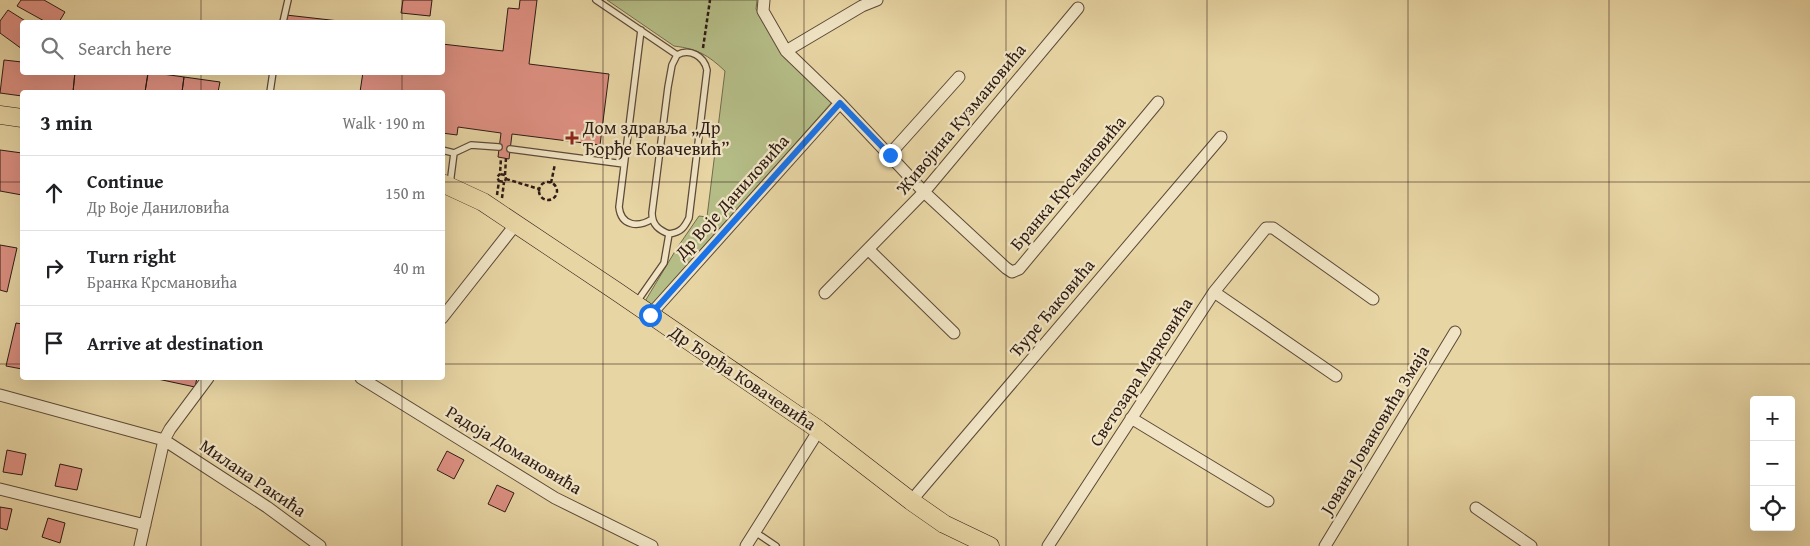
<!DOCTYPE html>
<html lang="en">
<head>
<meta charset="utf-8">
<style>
  :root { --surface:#fff; --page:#f6f6f6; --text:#202124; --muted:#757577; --line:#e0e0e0 }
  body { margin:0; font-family:"Gentium Book Plus",serif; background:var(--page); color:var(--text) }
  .controls { position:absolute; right:15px; bottom:15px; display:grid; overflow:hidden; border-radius:5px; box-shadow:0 5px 20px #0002 }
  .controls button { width:45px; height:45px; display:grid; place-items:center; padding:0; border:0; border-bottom:1px solid var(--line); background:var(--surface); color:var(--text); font:25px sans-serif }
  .stop { position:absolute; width:15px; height:15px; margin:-11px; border:4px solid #1a73e8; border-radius:50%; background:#fff }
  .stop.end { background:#1a73e8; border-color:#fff; box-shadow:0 1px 5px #0008 }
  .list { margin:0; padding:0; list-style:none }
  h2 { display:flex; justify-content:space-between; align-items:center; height:65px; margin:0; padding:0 20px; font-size:21px }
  h2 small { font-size:16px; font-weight:400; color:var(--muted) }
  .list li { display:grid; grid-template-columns:32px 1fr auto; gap:15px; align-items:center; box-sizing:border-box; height:75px; padding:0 20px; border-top:1px solid var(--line) }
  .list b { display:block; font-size:19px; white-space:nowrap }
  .list p { margin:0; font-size:16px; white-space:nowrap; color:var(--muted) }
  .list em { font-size:16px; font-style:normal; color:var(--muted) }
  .icon { flex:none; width:28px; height:28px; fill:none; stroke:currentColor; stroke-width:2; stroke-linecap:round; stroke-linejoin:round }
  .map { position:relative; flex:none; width:1810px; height:546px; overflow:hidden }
  .search { position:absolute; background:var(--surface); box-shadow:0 5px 20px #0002; left:20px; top:20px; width:425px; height:55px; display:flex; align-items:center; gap:12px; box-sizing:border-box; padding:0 18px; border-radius:5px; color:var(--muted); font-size:19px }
  .panel { position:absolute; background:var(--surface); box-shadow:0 5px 20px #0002; left:20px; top:90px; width:425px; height:290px; border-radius:5px }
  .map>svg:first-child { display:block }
  .green { fill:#b5bd87; stroke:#716c4e }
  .building { fill:#de9082; stroke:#2d1a14 }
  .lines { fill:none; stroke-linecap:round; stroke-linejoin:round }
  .lane-casing { stroke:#5c4938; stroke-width:8 }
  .street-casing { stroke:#5c4938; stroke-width:13 }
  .primary-casing { stroke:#2d1a14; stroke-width:19 }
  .path { stroke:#2d1a14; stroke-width:2.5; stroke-dasharray:4 2.5; stroke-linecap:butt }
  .lane { stroke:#f0e4c4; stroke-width:5.5 }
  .street { stroke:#f0e4c4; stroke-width:11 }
  .primary { stroke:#e8d5a4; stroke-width:18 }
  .route { stroke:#1a73e8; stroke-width:6 }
  .grid { fill:none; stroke:#2d1a14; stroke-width:1; stroke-opacity:0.55 }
  .poi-dot { fill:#8f2418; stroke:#f0e4c4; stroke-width:2 }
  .labels { text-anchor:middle; stroke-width:4.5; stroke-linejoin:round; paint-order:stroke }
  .street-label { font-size:18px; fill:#2d1a14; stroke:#f0e4c4 }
  .poi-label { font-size:18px; fill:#2d1a14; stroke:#f0e4c4; text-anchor:start }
</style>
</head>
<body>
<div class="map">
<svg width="1810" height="546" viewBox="0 0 1810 546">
  <rect width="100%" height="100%" fill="#e8d5a4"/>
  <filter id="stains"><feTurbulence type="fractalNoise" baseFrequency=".004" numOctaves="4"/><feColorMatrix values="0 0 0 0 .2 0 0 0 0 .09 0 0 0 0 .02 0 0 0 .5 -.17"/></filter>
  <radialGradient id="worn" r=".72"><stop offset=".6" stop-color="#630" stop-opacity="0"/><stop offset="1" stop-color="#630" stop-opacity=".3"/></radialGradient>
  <!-- green -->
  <path class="green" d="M607 0H757L756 9 779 49 833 101 650 307 644 303 677 248 699 216 707 217 725 71C708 55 698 49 674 46Z"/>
  <!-- building -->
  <path class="building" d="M21 0H44L65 12 59 22H46L17 6Z
    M403 0H432L430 16 401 13Z
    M520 0H537L529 64 609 74 600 145 512 134 509 159 498 157 501 133 458 127 457 135 442 133V92H360L363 72H442V44L503 51 508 8 519 9Z
    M8 10 27 22H22V49L0 33V21Z
    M286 15 348 22H285Z
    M4 60 22 62V72H75L73 92H22V96L0 93Z
    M75 72 148 74 145 92H73Z
    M148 72 184 77 182 92H145Z
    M184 77 220 82 218 92H182Z
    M0 150 22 153V195L0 191Z
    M0 245 17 248 7 292 0 290Z
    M16 323 22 324V369L6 366Z
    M153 378H197L195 387Z
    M7 450 26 454 22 475 3 472Z
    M447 451 464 460 454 479 437 470Z
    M60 464 82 469 77 490 55 486Z
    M497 485 514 493 505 512 488 504Z
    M0 507 12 509 7 530 0 528Z
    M48 518 65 523 60 543 42 537Z"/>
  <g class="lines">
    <defs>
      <path id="lane" d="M596 0 677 55C690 48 704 56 707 70L689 218C684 228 681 232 669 234L664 263 636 303
        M283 22 288 0
        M641 30 619 207C621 226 638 228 652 219
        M270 92 273 72
        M510 149 624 164
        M442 150 454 153 471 145 499 147
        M450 184 454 153
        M669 234C659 230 652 225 652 213L668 87 672 65 677 55
        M755 532 776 546"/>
      <path id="street" d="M764 0 763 11 786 51 840 103 924 192 1006 268 1012 272 1019 269 1158 102
        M786 51 862 6 877 0
        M889 155 959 77
        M869 250 954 333
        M1214 292 1336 376
        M825 293 924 192 1078 8
        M650 315 840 103
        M442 318 516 224
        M361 378 555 498 652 546
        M0 395 164 440 267 507 320 546
        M1131 418 1268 501
        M0 489 145 525
        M911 501 1221 137
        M1476 508 1531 546
        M140 546 164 440 170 429 208 378
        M746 546 819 430
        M1048 546 1214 292 1266 228H1273L1373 299
        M1325 546 1455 332"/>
      <path id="primary" d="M0 115 22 118
        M442 183 483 202 616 291 819 430 911 501 944 524 990 546"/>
    </defs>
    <!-- lane casing -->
    <use href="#lane" class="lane-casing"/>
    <!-- street casing -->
    <use href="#street" class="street-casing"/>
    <!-- primary casing -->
    <use href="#primary" class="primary-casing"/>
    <!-- path -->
    <path class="path" d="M703 48 710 0
      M505 175 506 158
      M506 179 539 189
      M499 181 504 182 506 179 505 175 500 174
      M539 191a9 9 0 1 1 18 0a9 9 0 1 1-18 0Z
      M551 183 555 164
      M497 195 499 181 497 177 500 174 501 158
      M502 198 504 182"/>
    <!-- lane -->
    <use href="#lane" class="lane"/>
    <!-- street -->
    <use href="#street" class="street"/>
    <!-- primary -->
    <use href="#primary" class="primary"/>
  </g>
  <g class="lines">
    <!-- route -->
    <path class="route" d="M650 315 840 103 890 155"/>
  </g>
  <!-- grid -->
  <path class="grid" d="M201 0V22M402 0V22M603 0V546M804 0V546M1006 0V546M1207 0V546M1408 0V546M1609 0V546M201 72V92M402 72V92M0 182H22M442 182H1810M0 364H22M442 364H1810M201 378V546M402 378V546"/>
  <!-- markers -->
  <path class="poi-dot" d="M569.5 130.5h5v5h5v5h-5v5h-5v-5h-5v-5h5z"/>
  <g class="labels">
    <!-- street labels -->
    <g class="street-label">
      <text transform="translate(961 119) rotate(-50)" y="6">Живојина Кузмановића</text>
      <text transform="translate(1068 183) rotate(-50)" y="6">Бранка Крсмановића</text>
      <text transform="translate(732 197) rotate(-48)" y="6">Др Воје Даниловића</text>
      <text transform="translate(1052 308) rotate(-50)" y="6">Ђуре Ђаковића</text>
      <text transform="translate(1141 372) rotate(-57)" y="6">Светозара Марковића</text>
      <text transform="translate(743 378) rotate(34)" y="6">Др Ђорђа Ковачевића</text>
      <text transform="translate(1375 430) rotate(-59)" y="6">Јована Јовановића Змаја</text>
      <text transform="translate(514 450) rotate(31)" y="6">Радоја Домановића</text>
      <text transform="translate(253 478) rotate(34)" y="6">Милана Ракића</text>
    </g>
    <!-- poi labels -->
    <g class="poi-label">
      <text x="583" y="134">Дом здравља „Др<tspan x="583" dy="21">Ђорђе Ковачевић”</tspan></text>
    </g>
  </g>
  <rect width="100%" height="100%" filter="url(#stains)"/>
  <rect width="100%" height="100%" fill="url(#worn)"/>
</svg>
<div class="controls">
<button>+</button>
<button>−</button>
<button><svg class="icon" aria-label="locate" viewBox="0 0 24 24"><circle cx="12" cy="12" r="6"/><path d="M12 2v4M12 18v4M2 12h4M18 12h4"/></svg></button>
</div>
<div class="stop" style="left:650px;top:315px"></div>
<div class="stop end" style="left:890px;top:155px"></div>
<div class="search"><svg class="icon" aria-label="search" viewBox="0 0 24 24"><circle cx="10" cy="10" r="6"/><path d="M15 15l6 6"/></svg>Search here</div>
<section class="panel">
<h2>3 min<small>Walk · 190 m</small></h2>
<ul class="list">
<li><svg class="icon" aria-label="ahead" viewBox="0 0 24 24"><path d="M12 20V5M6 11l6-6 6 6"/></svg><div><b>Continue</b><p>Др Воје Даниловића</p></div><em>150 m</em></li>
<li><svg class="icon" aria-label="right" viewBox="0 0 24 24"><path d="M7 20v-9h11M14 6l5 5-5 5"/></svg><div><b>Turn right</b><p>Бранка Крсмановића</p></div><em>40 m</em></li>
<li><svg class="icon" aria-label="arrive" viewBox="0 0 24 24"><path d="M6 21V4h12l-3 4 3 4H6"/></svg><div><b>Arrive at destination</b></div></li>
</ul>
</section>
</div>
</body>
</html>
